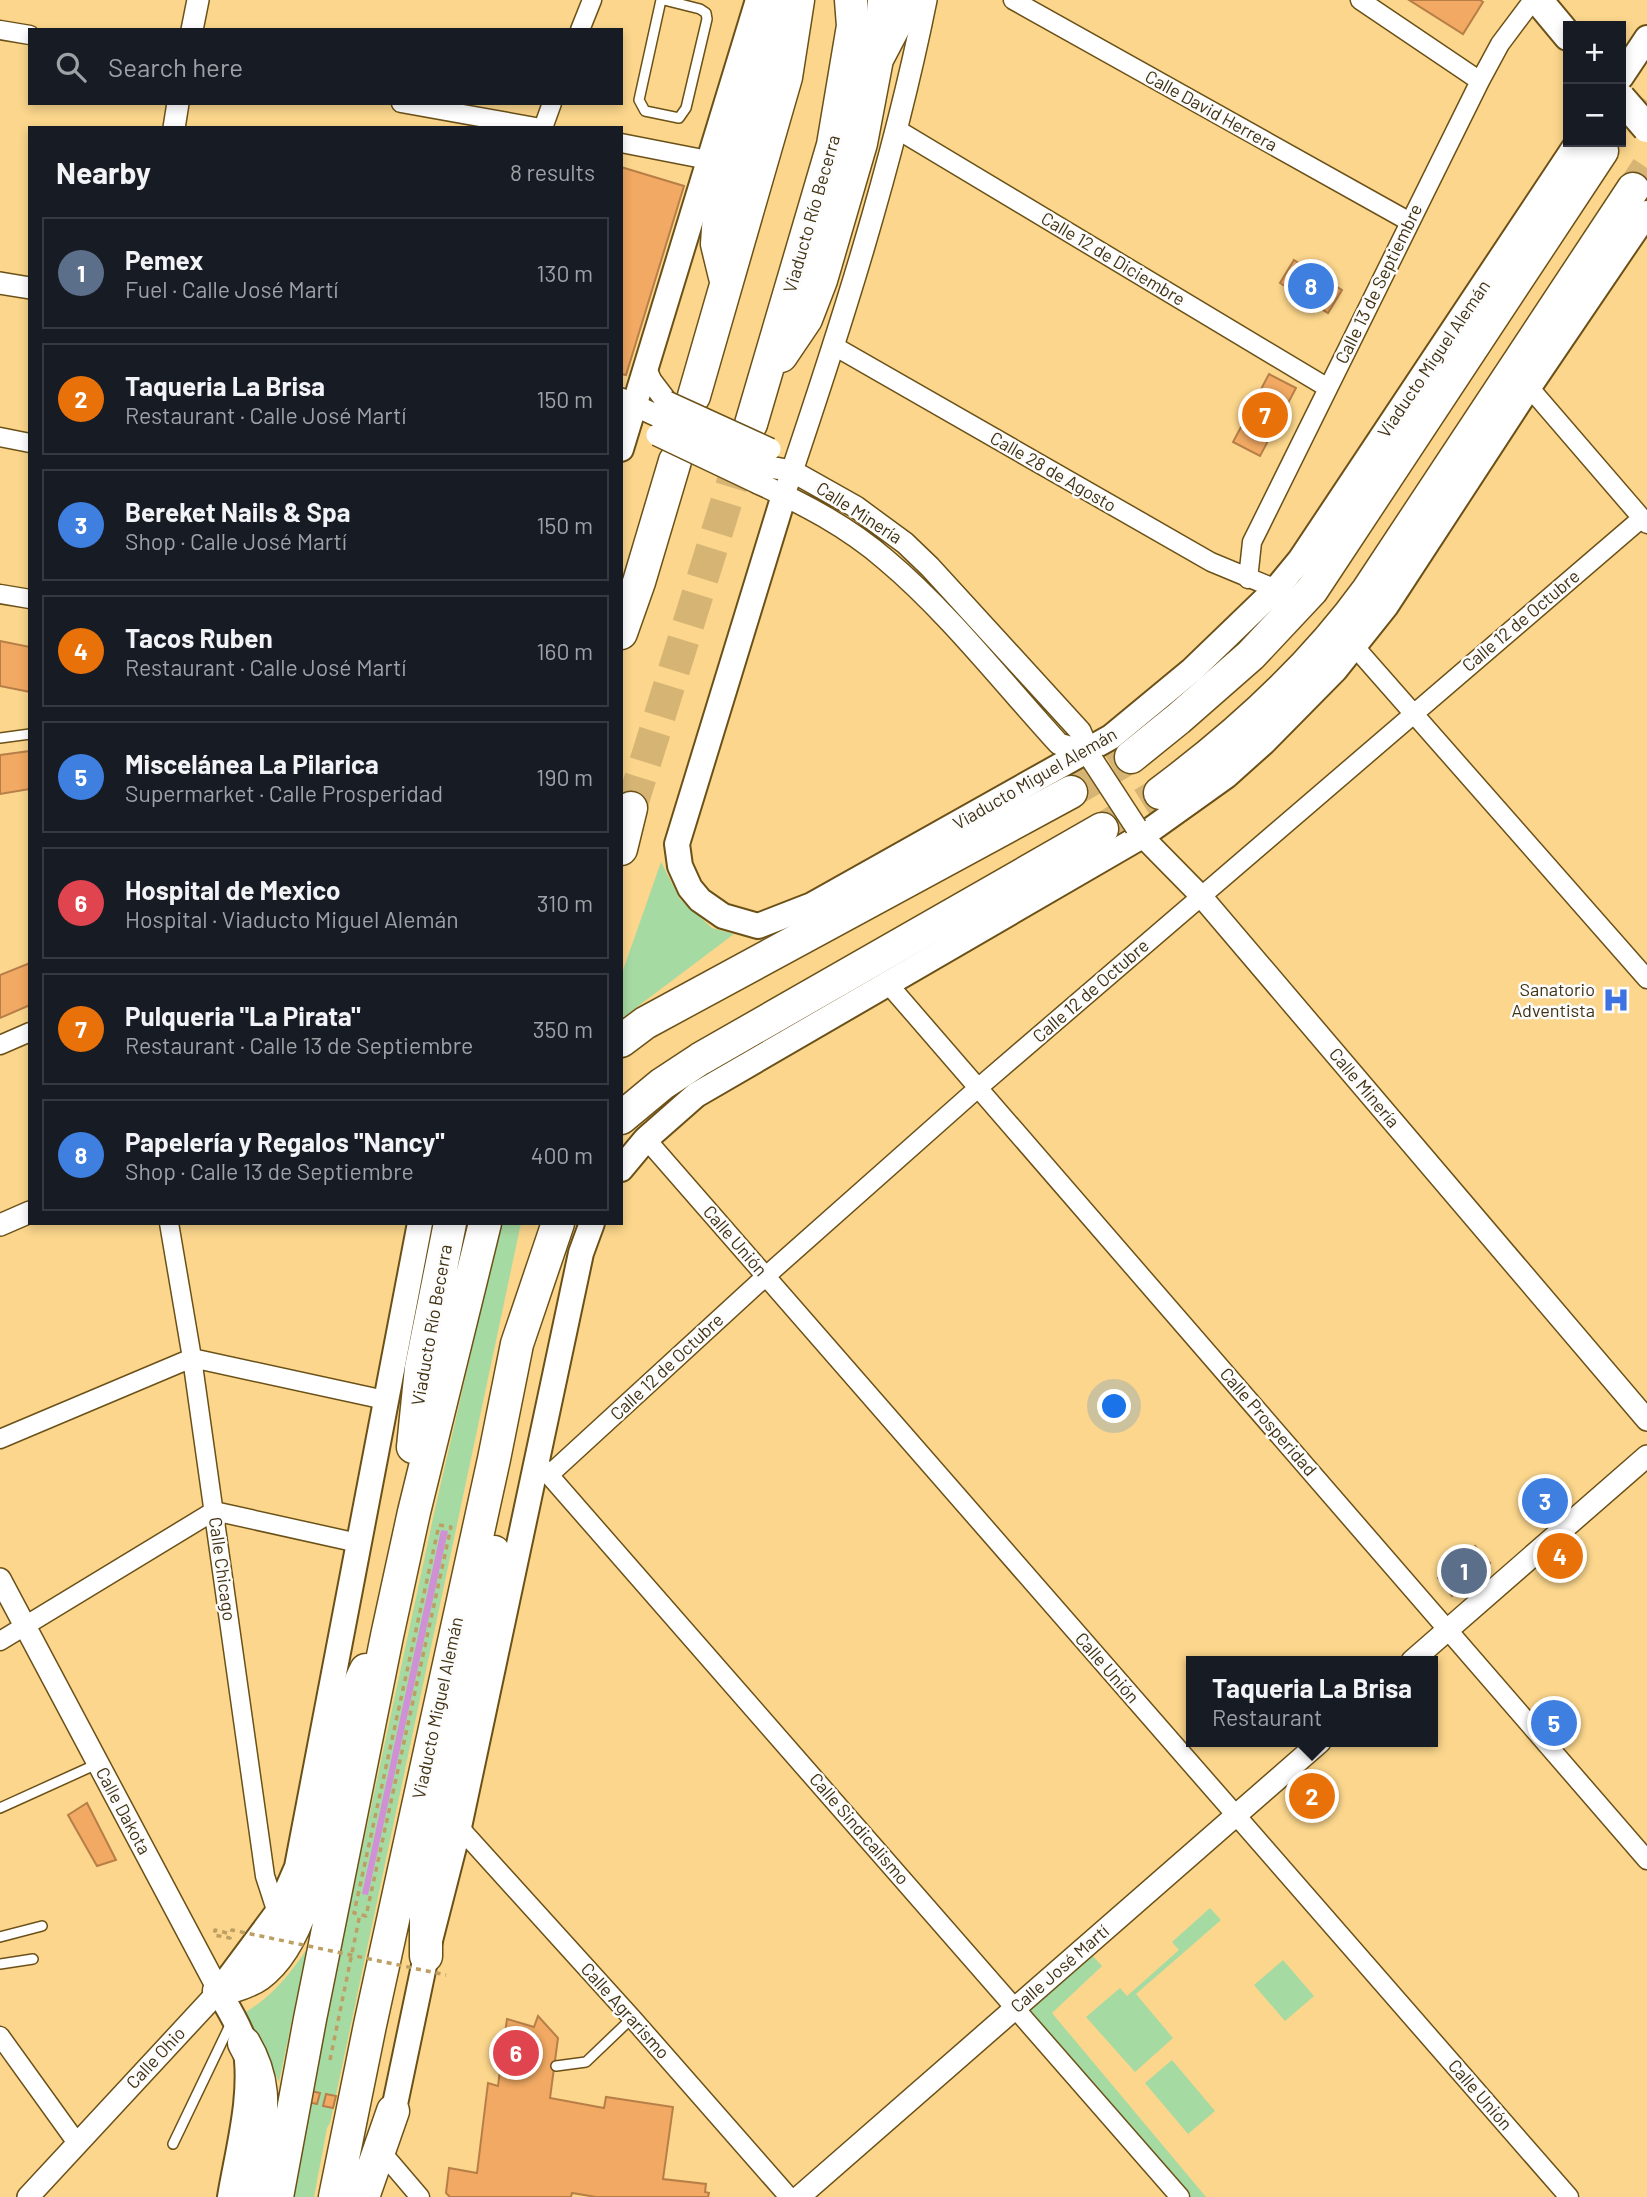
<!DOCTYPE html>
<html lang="en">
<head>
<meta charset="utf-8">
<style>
  :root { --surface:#171b24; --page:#242831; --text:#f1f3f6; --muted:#9ea1a6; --line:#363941; --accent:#8c9099 }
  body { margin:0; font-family:Barlow,sans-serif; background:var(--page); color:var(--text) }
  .controls { position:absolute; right:21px; top:21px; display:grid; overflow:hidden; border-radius:0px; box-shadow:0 4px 10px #0003 }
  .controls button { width:63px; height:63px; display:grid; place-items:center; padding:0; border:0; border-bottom:2px solid var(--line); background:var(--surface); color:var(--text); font:35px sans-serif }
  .you { position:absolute; left:1115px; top:1407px; width:24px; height:24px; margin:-18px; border:5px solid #fff; border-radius:50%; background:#1a73e8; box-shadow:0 0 0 10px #1a73e833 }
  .badge { display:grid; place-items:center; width:46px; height:46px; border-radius:50%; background:var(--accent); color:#fff; font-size:23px; font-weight:700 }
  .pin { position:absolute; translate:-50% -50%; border:4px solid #fff; box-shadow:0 2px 7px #0006 }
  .popup { position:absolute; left:1186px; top:1656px; width:252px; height:91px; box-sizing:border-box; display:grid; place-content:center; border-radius:0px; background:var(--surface); filter:drop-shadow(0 2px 5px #0005); font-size:23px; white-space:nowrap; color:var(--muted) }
  .popup b { font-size:26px; color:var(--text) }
  .popup::after { content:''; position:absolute; left:50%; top:100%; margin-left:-14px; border:14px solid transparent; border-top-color:var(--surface) }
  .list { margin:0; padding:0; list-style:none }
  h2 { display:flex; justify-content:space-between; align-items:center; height:91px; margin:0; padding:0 28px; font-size:30px }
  h2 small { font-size:23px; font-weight:400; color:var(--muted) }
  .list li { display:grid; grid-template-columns:46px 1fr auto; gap:21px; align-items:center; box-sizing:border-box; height:112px; margin:0 14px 14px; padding:0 14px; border:2px solid var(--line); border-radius:0px }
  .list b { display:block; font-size:26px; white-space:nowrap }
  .list p { margin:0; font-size:23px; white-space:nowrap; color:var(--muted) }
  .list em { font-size:23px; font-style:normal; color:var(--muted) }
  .icon { flex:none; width:38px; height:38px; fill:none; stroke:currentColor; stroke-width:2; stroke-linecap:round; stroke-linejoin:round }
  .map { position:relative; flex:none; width:1647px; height:2197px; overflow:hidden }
  .search { position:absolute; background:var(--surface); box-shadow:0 4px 10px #0003; left:28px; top:28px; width:595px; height:77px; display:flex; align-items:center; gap:18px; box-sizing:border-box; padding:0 24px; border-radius:0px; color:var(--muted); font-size:26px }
  .panel { position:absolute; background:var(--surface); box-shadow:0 4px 10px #0003; left:28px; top:126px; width:595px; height:1099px; border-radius:0px }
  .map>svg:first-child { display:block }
  .green { fill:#a6daa3 }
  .water { fill:#d090d6 }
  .building { fill:#f1a963; stroke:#b77f47; stroke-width:2 }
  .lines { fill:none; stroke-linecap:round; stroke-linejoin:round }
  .motorway-tunnel { stroke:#d6b574; stroke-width:32; stroke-dasharray:32 16; stroke-linecap:butt }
  .service-casing { stroke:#6b5118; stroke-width:12 }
  .minor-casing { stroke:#6b5118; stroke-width:21 }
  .tertiary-casing { stroke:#6b5118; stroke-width:24 }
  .secondary-casing { stroke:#6b5118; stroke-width:28 }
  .primary-casing { stroke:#6b5118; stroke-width:32 }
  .motorway-casing { stroke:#6b5118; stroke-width:35 }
  .path { stroke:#bd9f64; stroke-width:3.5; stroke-dasharray:5 5; stroke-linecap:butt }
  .service { stroke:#fff; stroke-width:9 }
  .minor { stroke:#fff; stroke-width:18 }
  .tertiary { stroke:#fff; stroke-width:21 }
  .secondary { stroke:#fff; stroke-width:24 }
  .primary { stroke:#fff; stroke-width:28 }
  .motorway { stroke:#fff; stroke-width:32 }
  .tertiary-bridge-casing { stroke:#6b5118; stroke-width:24; stroke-linecap:butt }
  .primary-bridge-casing { stroke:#6b5118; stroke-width:32; stroke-linecap:butt }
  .path-bridge { stroke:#bd9f64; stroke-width:3.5; stroke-dasharray:5 5; stroke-linecap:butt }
  .tertiary-bridge { stroke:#fff; stroke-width:21 }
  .primary-bridge { stroke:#fff; stroke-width:28 }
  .labels { text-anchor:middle; stroke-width:5; stroke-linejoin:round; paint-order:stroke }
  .street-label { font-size:18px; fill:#403112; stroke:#fcfcfc }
  .poi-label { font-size:18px; fill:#403112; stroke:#fcfcfc; text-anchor:end }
</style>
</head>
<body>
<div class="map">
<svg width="1647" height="2197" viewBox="0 0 1647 2197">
  <rect width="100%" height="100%" fill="#fbd68c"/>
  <!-- green -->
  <path class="green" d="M661 862 680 899 712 928 734 934 621 1019V976Z
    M501 1223H521L330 2123 327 2128 314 2197H294L307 2124 305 2117 308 2102 435 1509Z
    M1210 1908 1221 1920 1136 1994 1173 2038 1135 2072 1086 2017 1120 1988 1127 1996 1179 1950 1172 1942Z
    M307 1949 279 2082 244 2013C272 1997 289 1975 307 1949Z
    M1087 1950 1102 1966 1052 2013 1206 2197H1184L1021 2008Z
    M1283 1960 1314 1996 1285 2021 1254 1985Z
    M1172 2060 1215 2111 1188 2134 1145 2083Z"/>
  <!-- water -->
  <path class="water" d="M441 1530 448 1531 368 1895 362 1894Z"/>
  <!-- building -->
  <path class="building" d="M1409 0H1480L1483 2 1463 34Z
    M621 167 684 186 626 375 621 374Z
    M1294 260 1342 290 1328 313 1280 283Z
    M1269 374 1296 388 1260 456 1233 442Z
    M0 641 30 647V692L0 686Z
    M30 751V789L0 794V755Z
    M30 963V1005L0 1018V975Z
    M1475 1546 1490 1563 1452 1596 1438 1578Z
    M87 1803 116 1860 97 1866 68 1815Z
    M538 2016 558 2038 550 2098 604 2108 606 2097 673 2107 663 2179 706 2184 705 2192 709 2193 708 2197H596L572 2193 571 2197H450L446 2193 449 2168 477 2173 488 2083 498 2086 507 2019 534 2027Z
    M311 2091 320 2093 317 2104 308 2102Z
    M326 2094 336 2096 333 2108 323 2106Z"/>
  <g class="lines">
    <!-- motorway-tunnel -->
    <path class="motorway-tunnel" d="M1621 122 1647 82
      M1633 189 1647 168
      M1071 792 1131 757
      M631 808 745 442
      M1102 829 1160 793"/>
    <defs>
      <path id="service" d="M661 0 639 100 645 111 679 118 686 108 707 19 706 13 700 9 664 0
        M0 738 30 734
        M0 1808 97 1764
        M0 1937 42 1926
        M0 1964 33 1959
        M556 2066 586 2062 632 2018
        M173 2144 231 2023"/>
      <path id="minor" d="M1013 0 1410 222
        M1360 0 1480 81
        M0 30 30 35
        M580 30 592 0
        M401 103 541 128
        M543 128 552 103
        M898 130 1328 388
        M621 143 708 160
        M834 346 1211 562 1276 589
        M1529 387 1647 524
        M0 437 30 443
        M1248 579 1252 542 1259 528 1480 81 1500 44 1533 0
        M0 594 30 599
        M1355 647 1647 979
        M889 985 1647 1860
        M0 1045 30 1032
        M646 1139 1569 2197
        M169 1223 192 1358 265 1876 277 1913
        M0 1439 192 1358 385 1400
        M542 1467 1180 2197
        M549 1475 766 1276 978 1088 1642 518
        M0 1641 214 1511 358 1543
        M459 1827 632 2018 789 2197
        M0 2036 77 2143
        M385 2156 420 2197"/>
      <path id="tertiary" d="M192 30 198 0
        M174 128 178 103
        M0 283 30 288
        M646 370 651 381 667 402
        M621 399 662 418
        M764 466 792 471 856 507 905 543 930 567 1080 731 1093 761
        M758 483C804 504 848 527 886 560 948 612 1004 684 1059 744L1088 752
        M784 495C839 332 892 169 926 0
        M1136 827 1142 836 1201 896 1647 1420
        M0 1225 30 1212
        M0 1579 219 1991 28 2197
        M1412 1661 1647 1456
        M799 2197 1320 1742"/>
      <path id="secondary" d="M877 54 880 0
        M1621 77 1647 38
        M621 449 758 0
        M784 495 677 844 680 866 690 888 700 900 723 916 758 926 812 905 1111 737 1192 670 1276 589 1300 560 1578 142
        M621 1169 646 1139 696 1095 1142 836 1226 776 1264 742 1335 670 1386 606 1529 387 1647 213
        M390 2128 426 1956 459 1827 581 1253 592 1223
        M230 2197C238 2149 254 2094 245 2045 241 2027 227 2008 219 1991L277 1913 297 1867 420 1223"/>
      <path id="primary" d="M1538 0 1568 36"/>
      <path id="motorway" d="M725 277 717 244 719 214 768 34 771 0
        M781 356 806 319 821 280 861 143 877 59 908 0
        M694 396 786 77 798 0
        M751 424 833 145 853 26 851 0
        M621 633 639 582 675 461
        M1131 757 1178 719 1251 655 1312 590 1602 151
        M1160 793C1238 735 1311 669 1368 590L1633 189
        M621 849 631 808
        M621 1041 645 1023 1071 792
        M621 1118 662 1084 700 1059 1102 829
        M413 1447 421 1368 450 1223
        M426 1956V1915L430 1871 494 1552
        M219 1991C232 1986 247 1983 258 1975 326 1927 326 1747 366 1670
        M244 2043C278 2100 250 2138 257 2197
        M277 2197 310 2019 387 1636 414 1512 485 1223
        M335 2197 370 2025 494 1459 517 1344 558 1223
        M363 2197 393 2111"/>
    </defs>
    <!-- service casing -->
    <use href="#service" class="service-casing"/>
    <!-- minor casing -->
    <use href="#minor" class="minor-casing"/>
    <!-- tertiary casing -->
    <use href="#tertiary" class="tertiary-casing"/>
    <!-- secondary casing -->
    <use href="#secondary" class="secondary-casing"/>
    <!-- primary casing -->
    <use href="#primary" class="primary-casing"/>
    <!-- motorway casing -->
    <use href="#motorway" class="motorway-casing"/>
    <!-- path -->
    <path class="path" d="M439 1525 451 1527 366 1916 354 1913Z
      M330 2060 360 1914"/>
    <!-- service -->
    <use href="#service" class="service"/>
    <!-- minor -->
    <use href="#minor" class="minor"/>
    <!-- tertiary -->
    <use href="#tertiary" class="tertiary"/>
    <!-- secondary -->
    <use href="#secondary" class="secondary"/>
    <!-- primary -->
    <use href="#primary" class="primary"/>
    <!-- motorway -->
    <use href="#motorway" class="motorway"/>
    <defs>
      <path id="tertiary-bridge" d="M667 402 770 449
        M662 418 764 466
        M657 435 758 483
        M1093 761 1136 827"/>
      <path id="primary-bridge" d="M1621 98 1647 128"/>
    </defs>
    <!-- tertiary-bridge casing -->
    <use href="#tertiary-bridge" class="tertiary-bridge-casing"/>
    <!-- primary-bridge casing -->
    <use href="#primary-bridge" class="primary-bridge-casing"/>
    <!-- path-bridge -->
    <path class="path-bridge" d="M227 1933 215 1930 214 1935 230 1938 232 1930 446 1975"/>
    <!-- tertiary-bridge -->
    <use href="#tertiary-bridge" class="tertiary-bridge"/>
    <!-- primary-bridge -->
    <use href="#primary-bridge" class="primary-bridge"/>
  </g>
  <!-- icons -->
  <defs>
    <symbol id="hospital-bare" viewBox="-9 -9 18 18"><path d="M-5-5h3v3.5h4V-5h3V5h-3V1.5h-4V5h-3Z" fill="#3e71e1" stroke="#fcfcfc" stroke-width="2.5" paint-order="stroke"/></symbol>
  </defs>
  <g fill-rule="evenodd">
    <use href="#hospital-bare" x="1597" y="981" width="38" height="38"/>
  </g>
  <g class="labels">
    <!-- street labels -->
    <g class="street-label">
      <text transform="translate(1211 111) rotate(29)" y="6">Calle David Herrera</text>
      <text transform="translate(812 214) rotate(-74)" y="6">Viaducto Río Becerra</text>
      <text transform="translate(1113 259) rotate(31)" y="6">Calle 12 de Diciembre</text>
      <text transform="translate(1379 284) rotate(-64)" y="6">Calle 13 de Septiembre</text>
      <text transform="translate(1434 359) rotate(-56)" y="6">Viaducto Miguel Alemán</text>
      <text transform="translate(1053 472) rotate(30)" y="6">Calle 28 de Agosto</text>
      <text transform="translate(859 513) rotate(33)" y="6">Calle Minería</text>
      <text transform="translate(1521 621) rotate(-40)" y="6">Calle 12 de Octubre</text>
      <text transform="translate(1035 779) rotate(-30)" y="6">Viaducto Miguel Alemán</text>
      <text transform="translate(1091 991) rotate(-41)" y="6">Calle 12 de Octubre</text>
      <text transform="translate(1364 1088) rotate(50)" y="6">Calle Minería</text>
      <text transform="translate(735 1241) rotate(49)" y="6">Calle Unión</text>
      <text transform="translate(432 1325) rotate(-80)" y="6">Viaducto Río Becerra</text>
      <text transform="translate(667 1367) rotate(-43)" y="6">Calle 12 de Octubre</text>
      <text transform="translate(1268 1422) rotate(49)" y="6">Calle Prosperidad</text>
      <text transform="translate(222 1569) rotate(82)" y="6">Calle Chicago</text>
      <text transform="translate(1107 1668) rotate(49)" y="6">Calle Unión</text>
      <text transform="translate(438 1708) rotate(-78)" y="6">Viaducto Miguel Alemán</text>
      <text transform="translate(123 1811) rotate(62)" y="6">Calle Dakota</text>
      <text transform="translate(859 1829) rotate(49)" y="6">Calle Sindicalismo</text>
      <text transform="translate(1060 1969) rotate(-41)" y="6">Calle José Martí</text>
      <text transform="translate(625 2011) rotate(48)" y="6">Calle Agrarismo</text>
      <text transform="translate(156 2058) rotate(-47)" y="6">Calle Ohio</text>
      <text transform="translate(1480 2095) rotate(49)" y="6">Calle Unión</text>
    </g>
    <!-- poi labels -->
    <g class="poi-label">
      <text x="1595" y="996">Sanatorio<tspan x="1595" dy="21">Adventista</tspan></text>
    </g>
  </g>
</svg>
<div class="controls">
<button>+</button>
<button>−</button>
</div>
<div class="you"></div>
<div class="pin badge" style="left:1464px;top:1571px;background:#5c6f8a">1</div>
<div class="pin badge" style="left:1312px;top:1796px;background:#e8710a">2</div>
<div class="popup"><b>Taqueria La Brisa</b>Restaurant</div>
<div class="pin badge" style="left:1545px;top:1501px;background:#3f7fe0">3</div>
<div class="pin badge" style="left:1560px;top:1556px;background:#e8710a">4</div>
<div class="pin badge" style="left:1554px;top:1723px;background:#3f7fe0">5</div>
<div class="pin badge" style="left:516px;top:2053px;background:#e0444e">6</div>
<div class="pin badge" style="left:1265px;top:415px;background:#e8710a">7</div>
<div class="pin badge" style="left:1311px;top:286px;background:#3f7fe0">8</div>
<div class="search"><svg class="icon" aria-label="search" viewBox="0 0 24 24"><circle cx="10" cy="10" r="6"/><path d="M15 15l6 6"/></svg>Search here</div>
<section class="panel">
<h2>Nearby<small>8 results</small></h2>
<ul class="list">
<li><span class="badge" style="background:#5c6f8a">1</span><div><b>Pemex</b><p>Fuel · Calle José Martí</p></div><em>130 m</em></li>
<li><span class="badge" style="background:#e8710a">2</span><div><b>Taqueria La Brisa</b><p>Restaurant · Calle José Martí</p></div><em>150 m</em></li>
<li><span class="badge" style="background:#3f7fe0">3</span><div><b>Bereket Nails &amp; Spa</b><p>Shop · Calle José Martí</p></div><em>150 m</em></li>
<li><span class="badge" style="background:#e8710a">4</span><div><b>Tacos Ruben</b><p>Restaurant · Calle José Martí</p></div><em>160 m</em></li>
<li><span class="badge" style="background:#3f7fe0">5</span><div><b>Miscelánea La Pilarica</b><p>Supermarket · Calle Prosperidad</p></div><em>190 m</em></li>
<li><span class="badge" style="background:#e0444e">6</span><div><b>Hospital de Mexico</b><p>Hospital · Viaducto Miguel Alemán</p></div><em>310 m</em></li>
<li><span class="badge" style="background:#e8710a">7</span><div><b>Pulqueria &quot;La Pirata&quot;</b><p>Restaurant · Calle 13 de Septiembre</p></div><em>350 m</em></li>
<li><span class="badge" style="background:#3f7fe0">8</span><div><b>Papelería y Regalos &quot;Nancy&quot;</b><p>Shop · Calle 13 de Septiembre</p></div><em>400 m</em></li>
</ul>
</section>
</div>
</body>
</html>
